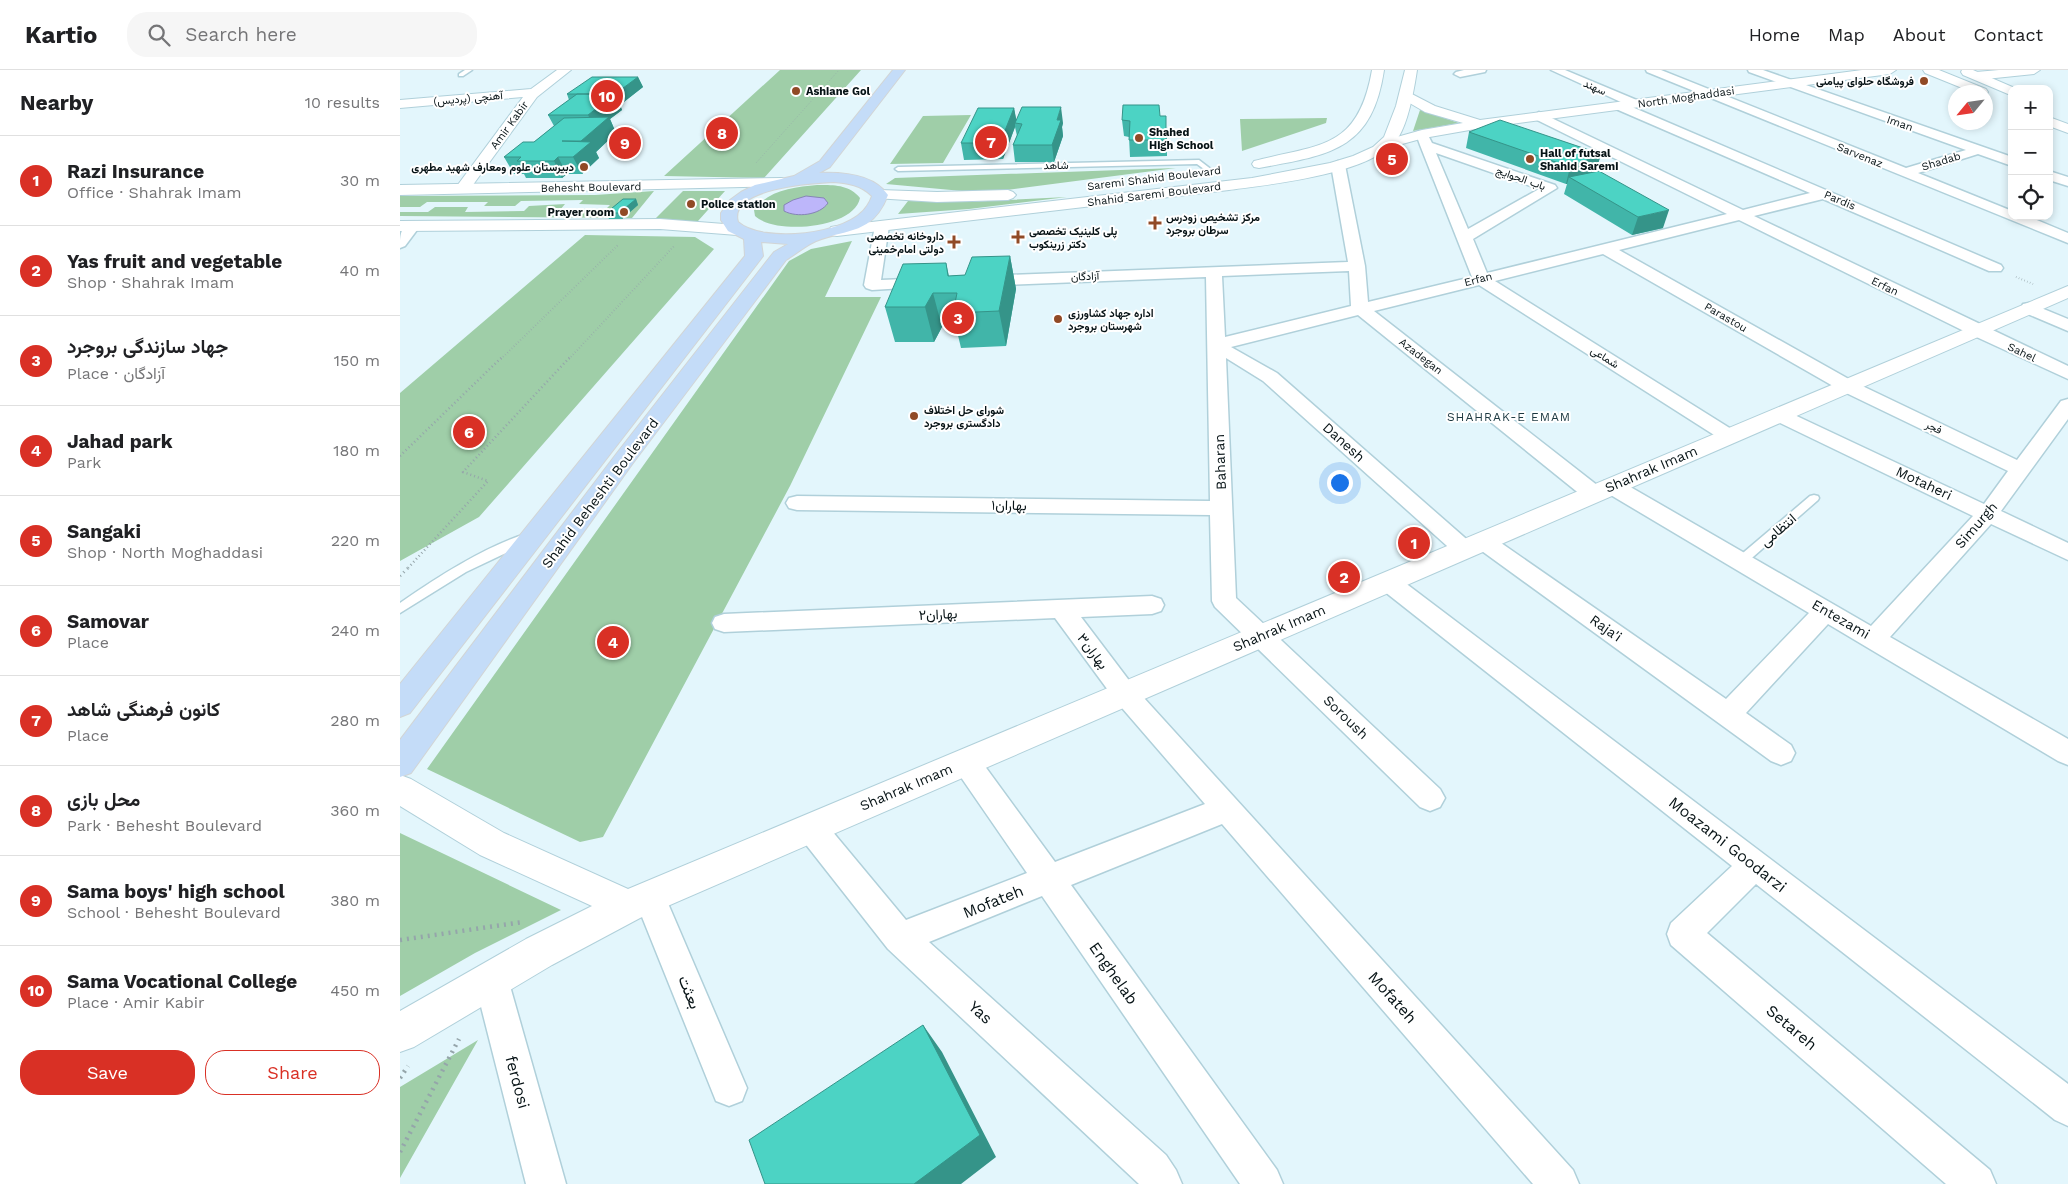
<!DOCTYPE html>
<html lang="en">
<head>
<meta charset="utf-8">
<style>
  :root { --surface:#fff; --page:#f6f6f6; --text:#202124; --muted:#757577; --line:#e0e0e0; --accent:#d93025 }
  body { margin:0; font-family:"Work Sans",Vazirmatn,sans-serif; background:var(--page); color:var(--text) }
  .controls { position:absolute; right:15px; top:15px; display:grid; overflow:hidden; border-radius:10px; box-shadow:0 2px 8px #0003 }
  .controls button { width:45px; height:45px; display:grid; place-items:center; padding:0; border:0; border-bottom:1px solid var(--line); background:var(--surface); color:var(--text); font:25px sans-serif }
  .compass { position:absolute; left:1548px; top:15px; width:45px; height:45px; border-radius:50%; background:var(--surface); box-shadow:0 2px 8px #0003; rotate:241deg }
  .you { position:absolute; left:939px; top:412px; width:18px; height:18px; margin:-12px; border:4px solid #fff; border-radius:50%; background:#1a73e8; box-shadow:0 0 0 8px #1a73e833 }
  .badge { display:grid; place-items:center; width:32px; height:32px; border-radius:50%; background:var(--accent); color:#fff; font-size:16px; font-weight:700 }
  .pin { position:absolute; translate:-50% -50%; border:2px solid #fff; box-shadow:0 1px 5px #0006 }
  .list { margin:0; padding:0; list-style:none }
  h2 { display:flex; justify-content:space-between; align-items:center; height:65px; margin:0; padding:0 20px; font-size:21px }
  h2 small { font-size:16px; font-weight:400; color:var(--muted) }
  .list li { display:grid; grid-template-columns:32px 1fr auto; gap:15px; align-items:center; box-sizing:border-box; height:90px; padding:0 20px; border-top:1px solid var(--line) }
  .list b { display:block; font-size:19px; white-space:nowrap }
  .list p { margin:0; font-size:16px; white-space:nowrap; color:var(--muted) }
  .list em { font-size:16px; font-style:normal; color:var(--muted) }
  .actions { display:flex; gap:10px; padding:15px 20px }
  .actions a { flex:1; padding:11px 0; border:1px solid var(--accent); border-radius:20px; text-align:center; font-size:18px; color:var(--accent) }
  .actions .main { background:var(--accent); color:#fff }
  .icon { flex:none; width:28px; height:28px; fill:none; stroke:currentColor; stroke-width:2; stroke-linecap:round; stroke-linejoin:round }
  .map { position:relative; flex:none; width:1668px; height:1114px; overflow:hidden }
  header { display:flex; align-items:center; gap:30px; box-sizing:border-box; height:70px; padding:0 25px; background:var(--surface); border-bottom:1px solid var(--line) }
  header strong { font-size:24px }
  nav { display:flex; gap:28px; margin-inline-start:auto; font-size:18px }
  .search { width:350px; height:45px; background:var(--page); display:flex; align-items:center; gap:12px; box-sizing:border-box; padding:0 18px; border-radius:20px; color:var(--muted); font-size:19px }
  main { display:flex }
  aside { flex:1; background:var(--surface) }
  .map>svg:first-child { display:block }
  .green { fill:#9fcea8 }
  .water { fill:#bdb6fa; stroke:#8685b6 }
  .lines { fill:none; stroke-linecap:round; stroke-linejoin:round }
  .service-casing { stroke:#b0d0da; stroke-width:3 }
  .minor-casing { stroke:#b0d0da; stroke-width:3 }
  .tertiary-casing { stroke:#b0d0da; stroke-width:2 }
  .secondary-casing { stroke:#b0d0da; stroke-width:2 }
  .primary-casing { stroke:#d2d5d5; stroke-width:2 }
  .path-far4 { stroke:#95a5aa; stroke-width:1; stroke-dasharray:0.5 2; stroke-linecap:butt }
  .path-far3 { stroke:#95a5aa; stroke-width:2; stroke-dasharray:0.5 2.5; stroke-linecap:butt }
  .path-far2 { stroke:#95a5aa; stroke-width:2.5; stroke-dasharray:1 3; stroke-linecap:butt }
  .path-far1 { stroke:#95a5aa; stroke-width:3; stroke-dasharray:1 4; stroke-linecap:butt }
  .path { stroke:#95a5aa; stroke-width:4.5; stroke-dasharray:2 5; stroke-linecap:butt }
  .service { fill:#fff; fill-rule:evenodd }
  .minor { fill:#fff; fill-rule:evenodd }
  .tertiary { fill:#fff; fill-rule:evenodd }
  .secondary { fill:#fff; fill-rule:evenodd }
  .primary { fill:#c4dcf8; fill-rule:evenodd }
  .wall { fill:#41b5a9 }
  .shaded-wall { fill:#359489 }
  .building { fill:#4cd3c4; stroke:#359489 }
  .poi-dot { fill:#914a26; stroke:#fff; stroke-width:2 }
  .labels { text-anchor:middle; stroke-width:4; stroke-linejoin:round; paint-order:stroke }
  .far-poi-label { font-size:11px; font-weight:bold; fill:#071316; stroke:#fff; text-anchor:start }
  .far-street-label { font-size:11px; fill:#071316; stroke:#fff }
  .far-neighbourhood-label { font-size:12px; letter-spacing:1px; fill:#1c3840; stroke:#fff }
  .street-label { font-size:14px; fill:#071316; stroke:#fff }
  .near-street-label { font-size:16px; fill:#071316; stroke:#fff }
</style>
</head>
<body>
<header>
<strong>Kartio</strong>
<div class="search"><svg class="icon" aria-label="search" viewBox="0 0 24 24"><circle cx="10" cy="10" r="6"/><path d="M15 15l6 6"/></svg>Search here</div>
<nav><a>Home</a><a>Map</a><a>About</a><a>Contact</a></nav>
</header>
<main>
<aside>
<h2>Nearby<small>10 results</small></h2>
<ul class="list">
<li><span class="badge">1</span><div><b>Razi Insurance</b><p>Office · Shahrak Imam</p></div><em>30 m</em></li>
<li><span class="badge">2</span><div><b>Yas fruit and vegetable</b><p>Shop · Shahrak Imam</p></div><em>40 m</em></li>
<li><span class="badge">3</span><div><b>جهاد سازندگی بروجرد</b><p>Place · آزادگان</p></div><em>150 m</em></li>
<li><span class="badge">4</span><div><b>Jahad park</b><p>Park</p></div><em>180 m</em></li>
<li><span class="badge">5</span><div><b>Sangaki</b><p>Shop · North Moghaddasi</p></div><em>220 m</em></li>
<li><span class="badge">6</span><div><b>Samovar</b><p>Place</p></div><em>240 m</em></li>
<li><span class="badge">7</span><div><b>کانون فرهنگی شاهد</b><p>Place</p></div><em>280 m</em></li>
<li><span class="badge">8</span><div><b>محل بازی</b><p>Park · Behesht Boulevard</p></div><em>360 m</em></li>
<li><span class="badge">9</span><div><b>Sama boys' high school</b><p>School · Behesht Boulevard</p></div><em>380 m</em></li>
<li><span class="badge">10</span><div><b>Sama Vocational College</b><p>Place · Amir Kabir</p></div><em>450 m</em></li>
</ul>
<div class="actions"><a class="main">Save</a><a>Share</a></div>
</aside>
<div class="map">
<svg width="1668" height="1114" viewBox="0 0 1668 1114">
  <rect width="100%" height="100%" fill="#e3f6fc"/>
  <!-- green -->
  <path class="green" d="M380 0H461L364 108 264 106Z
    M1020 40 1059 53 1013 61Z
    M571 45 543 93 490 94 523 46Z
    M927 48 926 53 842 81 840 49Z
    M776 98 584 123 486 114 495 108Z
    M417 115C432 115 449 114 460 128 454 159 375 165 355 146L354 140C368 120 394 117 417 115Z
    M254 121 232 148 0 146V142H28L35 137H68L65 142 124 141 129 136 165 134 160 140H205L210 135 179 134 183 130 121 131 115 136H84L88 132H27L20 137H0V126L195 125Z
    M283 121H325L298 151H253Z
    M667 127 569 139 498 144 508 131 568 132Z
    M185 165 295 167 314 179 79 447 0 491V323Z
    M452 171 425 227H481L390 416 203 767 180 772 27 699 389 191 411 179Z
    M0 763 161 840 75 883 0 926Z
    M78 970 0 1108V1017Z"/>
  <!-- water -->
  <path class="water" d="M406 126 424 128 428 133C420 145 397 148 384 141V135L393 130Z"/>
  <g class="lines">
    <defs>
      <path id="service" d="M65 0H72L63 6H59V4Z
        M799 90 812 100V102H808L797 94 498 101 495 99 498 97Z
        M1414 425 1418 426 1419 428 1418 430 1345 494H1337L1335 491 1337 488 1410 426Z
        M129 463 133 464 135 467 133 470 66 502 0 543V533C36 508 87 475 129 463Z"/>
      <path id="minor" d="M1064 0H1086L1085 2 1060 7 1054 4 1056 2Z
        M1151 0H1165L1239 31 1241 34 1239 37H1232L1601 195 1603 198 1601 201H1589L1423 129 1354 146 1668 296V309L1570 264 1339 150 1219 180 1454 312 1617 390 1661 331 1668 329V349L1601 441 1668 473V490L1591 454 1490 567 1668 669V695L1658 691 1428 554 1346 643 1391 675 1395 683 1391 691 1381 695 1371 691 1075 476 1072 471 1075 466 1083 463 1091 466 1326 629 1409 543 1204 421 1201 416 1204 411 1212 409 1220 411 1471 556 1573 446 1372 349 1369 345 1372 341 1379 339 1386 341 1584 434 1608 401 1440 320 1203 184 1095 211 1336 362 1339 366 1336 370 1329 372 1322 370 1079 215 974 241 1202 419 1205 424 1202 429 1194 431 1186 429 958 245 831 277 877 303 1072 474 1076 479 1072 484 1064 487 1056 484 863 311 826 288 836 528 1040 719 1045 728 1040 737 1030 741 1020 737 815 537 812 531 810 445 397 440 389 438 386 433 389 428 397 426 810 431 806 207 580 216 574 214 572 211 574 208 580 206 948 192 931 95 938 91 945 95 965 196 968 232 1072 207 1020 75 1016 64 1018 61H1026L1032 73 1155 115 1157 118 1073 169 1087 203 1327 144 1135 49 1133 46 1139 42 1343 140 1410 123 1216 39 1214 36 1216 33H1223ZM1036 83 1139 119 1068 159ZM949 201 951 236 825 267 822 206Z
        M1246 0H1261L1506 98 1566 80 1349 2 1348 0H1363L1612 87V96L1578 84 1518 103 1612 141V146H1627L1668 163V173L1247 2Z
        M1649 101 1668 107V116L1649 110Z
        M13 152 18 153 20 156 5 176 0 178C0 166 0 155 13 152Z
        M482 152 487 153 489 156 481 210 530 208 536 210 538 213 536 216 472 220 466 218 464 215 475 156 477 153Z
        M1629 233 1668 249V261L1623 242 1621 238 1623 234Z
        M988 504 996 506 1668 1014V1056L1655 1050 1356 814 1307 863 1590 1100 1596 1114H1546L1271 875 1267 864 1271 853 1332 796 980 518 976 512 980 506Z
        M752 526 761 529 764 535 761 541 752 544 681 547 734 617 1173 1100 1179 1114H1133L822 754 671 815 877 1100 883 1114H840L642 826 529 872 766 1085 776 1100 782 1114H739L488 879 400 767 396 758 400 749 411 745 422 749 506 850 627 803 556 700 552 692 556 684 566 680 576 684 655 792 805 734 716 631 655 548 324 562 315 559 312 553 315 547 324 544Z
        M250 812 261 817 347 1018 342 1031 329 1036 316 1031 234 827 239 817Z
        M91 892 103 897 108 909 166 1114H126L74 909 79 897Z"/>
      <path id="tertiary" d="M157 0H171L137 27 67 123H57L54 120 123 27 0 38V30L131 19Z
        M1462 0H1496L1490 4 1081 58 1024 68 984 79 979 78 977 75 979 72 1022 60 1063 53 1025 42 1001 28 1000 25 1001 22 1006 21 1035 36 1080 50Z
        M1599 0H1640L1634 4 1576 10 1570 6 1576 2Z
        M1668 216V228L240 848 152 895 14 977 0 982V941L126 869 192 836 80 785 0 736V705L11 709 104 763 228 819Z"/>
      <path id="secondary" d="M972 0H984C972 81 929 85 859 98L854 97 852 94 854 91C920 74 958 80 972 0Z
        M1005 0H1017C1014 20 1008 57 995 72 965 105 872 114 829 120L437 166 431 165 429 161 431 157 437 156 852 108 930 93 953 86 973 77 984 67 996 36Z
        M1523 0H1539L1586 19 1588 22 1586 25V22H1572L1525 3Z
        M1562 0H1573L1617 19H1612V25L1608 24 1563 5 1561 2Z
        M1649 47 1668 54V63L1649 56Z
        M382 108 387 110 390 113 387 116 0 125V115Z
        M480 120 537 122 608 120 613 122 616 125 613 128 608 130 537 132 475 128 472 125 475 122Z
        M260 149 337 155 343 156 345 160 343 164 337 165 260 159 0 161V151Z"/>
      <path id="primary" d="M493 0H505L430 97 419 103C443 102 473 104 488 125 472 165 449 158 416 171 406 175 396 184 386 190L233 393 11 703 0 707V670L217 383 374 182 388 174 361 172 363 186 360 190 10 643 0 647V614L345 186 344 169 328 161 321 150V143L330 130 341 122 355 115 394 106 420 91ZM433 112C448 113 461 115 472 126 471 129 469 133 467 136 449 165 363 174 338 152 328 118 413 113 433 112Z"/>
    </defs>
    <!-- service casing -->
    <use href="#service" class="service-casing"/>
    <!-- minor casing -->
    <use href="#minor" class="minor-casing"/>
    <!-- tertiary casing -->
    <use href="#tertiary" class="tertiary-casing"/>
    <!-- secondary casing -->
    <use href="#secondary" class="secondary-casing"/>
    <!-- primary casing -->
    <use href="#primary" class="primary-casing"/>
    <!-- path-far4 -->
    <path class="path-far4" d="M356 93 439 0"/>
    <!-- path-far3 -->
    <path class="path-far3" d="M1616 207 1633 214
      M101 289 219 174
      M169 289 275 175"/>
    <!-- path-far2 -->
    <path class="path-far2" d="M0 386 102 287
      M8 498 88 411 63 402 170 287"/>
    <!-- path-far1 -->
    <path class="path-far1" d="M0 506 9 497"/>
    <!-- path -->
    <path class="path" d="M0 870 123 852
      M0 1008 8 996
      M0 1082 59 969"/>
    <!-- service -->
    <use href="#service" class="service"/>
    <!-- minor -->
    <use href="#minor" class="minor"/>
    <!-- tertiary -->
    <use href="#tertiary" class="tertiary"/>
    <!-- secondary -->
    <use href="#secondary" class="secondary"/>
    <!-- primary -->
    <use href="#primary" class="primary"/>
  </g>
  <!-- wall -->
  <path class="wall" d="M238 7 243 17 220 35 222 40 210 49 216 63 196 82 199 88 182 104H167L162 108H126L124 104H114L104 87 134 72 154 56 148 45 169 30 167 24Z
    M614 38 616 50 663 53 662 57 663 66 654 92H615L613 75 617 66 615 57 603 89 564 90 561 73Z
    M760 46 767 62V86L730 87 729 67 724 66 722 50Z
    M1069 62 1201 84 1196 101 1193 102 1263 158 1232 165 1164 124 1167 114H1166L1066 78Z
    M236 129 238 135 222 149H209L206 143Z
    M610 186 616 219 606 276 561 278 556 257H542L534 272H495L485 237 546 193 549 206 565 205Z"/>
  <!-- shaded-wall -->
  <path class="shaded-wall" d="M238 7 243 17 220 35 222 40 210 49 216 63 196 82 199 88 182 104 173 87 185 77 181 71 195 59 188 45Z
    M661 37 663 53 662 57 663 66 654 92 652 75 657 50Z
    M614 38 617 53H615V57L603 89 600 73Z
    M1201 84 1196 101 1175 111 1169 107 1167 114H1166L1170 97Z
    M158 87 167 104 162 108 154 91Z
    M236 129 238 135 222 149 219 143Z
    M1269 140 1263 158 1232 165 1238 147Z
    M610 186 616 219 606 276 599 241Z
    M533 223 542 257 534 272 525 237Z
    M523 955 542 982 596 1087 561 1114H514Z"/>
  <!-- building -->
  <path class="building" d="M192 7H238L215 24H167Z
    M177 24H215L188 45H148Z
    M723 35H759L760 46H766V70H729L730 51 722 50Z
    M622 37H661L657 50H661L652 75H613L622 54 615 53Z
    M578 38H614L600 73H561Z
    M209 47 181 71H162L191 72 173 87H158L154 91H117L121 87H104L123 72H134L164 48Z
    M1100 50 1201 84 1170 97 1069 62Z
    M1199 101 1269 140 1238 147 1169 107Z
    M223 129H236L219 143H206Z
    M610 186 599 241 553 243 557 223H533L525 237H485L503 194 546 193 548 206 565 205 572 187Z
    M523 955 580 1065 514 1114H365L349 1070Z"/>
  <!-- markers -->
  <g class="poi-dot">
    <circle cx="1524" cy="11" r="5"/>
    <circle cx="396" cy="21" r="5"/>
    <circle cx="739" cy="68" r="5"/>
    <circle cx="1130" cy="89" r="5"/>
    <circle cx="184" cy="97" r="5"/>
    <circle cx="291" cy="134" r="5"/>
    <circle cx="224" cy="142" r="5"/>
    <path d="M752.5 145.5h5v5h5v5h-5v5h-5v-5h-5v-5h5z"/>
    <path d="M615.5 159.5h5v5h5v5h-5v5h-5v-5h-5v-5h5z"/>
    <path d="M551.5 164.5h5v5h5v5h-5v5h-5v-5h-5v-5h5z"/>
    <circle cx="658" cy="249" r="5"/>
    <circle cx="514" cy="346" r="5"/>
  </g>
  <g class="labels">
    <!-- far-poi labels -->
    <g class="far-poi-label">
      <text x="1514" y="15" text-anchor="end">فروشگاه حلوای پیامنی</text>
      <text x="406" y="25">Ashiane Gol</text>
      <text x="749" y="66">Shahed<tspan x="749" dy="13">High School</tspan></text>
      <text x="1140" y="87">Hall of futsal<tspan x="1140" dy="13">Shahid Saremi</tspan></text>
      <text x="174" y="101" text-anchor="end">دبیرستان علوم ومعارف شهید مطهری</text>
      <text x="301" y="138">Police station</text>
      <text x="214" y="146" text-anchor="end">Prayer room</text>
      <text x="766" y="151">مرکز تشخیص زودرس<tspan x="766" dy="13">سرطان بروجرد</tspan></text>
      <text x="629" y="165">پلی کلینیک تخصصی<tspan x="629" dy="13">دکتر زرینکوب</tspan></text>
      <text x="544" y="170" text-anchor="end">داروخانه تخصصی<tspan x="544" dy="13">دولتی امام‌خمینی</tspan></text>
      <text x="668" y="247">اداره جهاد کشاورزی<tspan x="668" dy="13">شهرستان بروجرد</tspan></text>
      <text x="524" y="344">شورای حل اختلاف<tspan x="524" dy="13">دادگستری بروجرد</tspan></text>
    </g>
    <!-- far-street labels -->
    <g class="far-street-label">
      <text transform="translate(1195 17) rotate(23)" y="4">سهند</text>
      <text transform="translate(1286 27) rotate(-8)" y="4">North Moghaddasi</text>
      <text transform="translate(68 28) rotate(-5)" y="4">آهنچی (پردیس)</text>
      <text transform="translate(1500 53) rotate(19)" y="4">Iman</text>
      <text transform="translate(109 55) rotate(-54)" y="4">Amir Kabir</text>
      <text transform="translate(1460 85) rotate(22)" y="4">Sarvenaz</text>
      <text transform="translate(1541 91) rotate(-17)" y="4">Shadab</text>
      <text transform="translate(656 95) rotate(-1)" y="4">شاهد</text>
      <text transform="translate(754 108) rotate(-7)" y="4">Saremi Shahid Boulevard</text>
      <text transform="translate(1121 108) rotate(19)" y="4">باب الحوایج</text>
      <text transform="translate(191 117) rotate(-1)" y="4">Behesht Boulevard</text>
      <text transform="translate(754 124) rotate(-7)" y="4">Shahid Saremi Boulevard</text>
      <text transform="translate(1440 130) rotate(23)" y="4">Pardis</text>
      <text transform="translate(685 206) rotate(-2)" y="4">آزادگان</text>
      <text transform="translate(1078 209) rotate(-14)" y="4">Erfan</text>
      <text transform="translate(1485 216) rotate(26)" y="4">Erfan</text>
      <text transform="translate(1326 247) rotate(30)" y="4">Parastou</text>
      <text transform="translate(1622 282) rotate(25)" y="4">Sahel</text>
      <text transform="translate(1021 286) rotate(38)" y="4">Azadegan</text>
      <text transform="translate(1205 287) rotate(32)" y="4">شماعی</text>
      <text transform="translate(1534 357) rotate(26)" y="4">فجر</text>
    </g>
    <!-- far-neighbourhood labels -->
    <g class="far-neighbourhood-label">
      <text x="1109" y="351">SHAHRAK-E EMAM</text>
    </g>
    <!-- street labels -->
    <g class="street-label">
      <text transform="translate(944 372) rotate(42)" y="5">Danesh</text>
      <text transform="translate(820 392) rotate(-92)" y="5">Baharan</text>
      <text transform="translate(1251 399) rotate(-23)" y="5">Shahrak Imam</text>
      <text transform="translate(1524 413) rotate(25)" y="5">Motaheri</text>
      <text transform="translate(200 423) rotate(-53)" y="5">Shahid Beheshti Boulevard</text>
      <text transform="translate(609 435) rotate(1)" y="5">بهاران۱</text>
      <text transform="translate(1576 455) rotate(-49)" y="5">Simurgh</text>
      <text transform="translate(1378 460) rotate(-41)" y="5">انتظامی</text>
      <text transform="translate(538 544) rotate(-3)" y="5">بهاران۲</text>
      <text transform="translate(1441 549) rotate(30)" y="5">Entezami</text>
      <text transform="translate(879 558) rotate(-23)" y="5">Shahrak Imam</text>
      <text transform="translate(1206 558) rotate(35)" y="5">Raja'i</text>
      <text transform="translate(693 581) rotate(53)" y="5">بهاران۳</text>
      <text transform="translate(946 647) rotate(44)" y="5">Soroush</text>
      <text transform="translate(506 717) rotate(-23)" y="5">Shahrak Imam</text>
    </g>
    <!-- near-street labels -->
    <g class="near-street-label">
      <text transform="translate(1328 774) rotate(38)" y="6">Moazami Goodarzi</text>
      <text transform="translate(593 831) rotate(-22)" y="6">Mofateh</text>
      <text transform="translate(714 903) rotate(55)" y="6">Enghelab</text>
      <text transform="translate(290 922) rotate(68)" y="6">بعثت</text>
      <text transform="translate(993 927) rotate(48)" y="6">Mofateh</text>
      <text transform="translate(581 942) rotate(42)" y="6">Yas</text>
      <text transform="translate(1392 957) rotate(40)" y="6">Setareh</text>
      <text transform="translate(118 1012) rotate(75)" y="6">ferdosi</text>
    </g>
  </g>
</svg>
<div class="controls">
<button>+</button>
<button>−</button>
<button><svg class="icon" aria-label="locate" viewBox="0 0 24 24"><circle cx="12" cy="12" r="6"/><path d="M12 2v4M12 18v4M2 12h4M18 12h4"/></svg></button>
</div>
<svg class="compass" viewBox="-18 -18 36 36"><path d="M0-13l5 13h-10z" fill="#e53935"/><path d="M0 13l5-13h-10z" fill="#757577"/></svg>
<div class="you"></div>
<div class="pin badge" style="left:1014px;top:473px">1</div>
<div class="pin badge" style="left:944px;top:507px">2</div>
<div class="pin badge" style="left:558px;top:248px">3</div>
<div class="pin badge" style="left:213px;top:572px">4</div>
<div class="pin badge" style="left:992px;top:89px">5</div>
<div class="pin badge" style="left:69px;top:362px">6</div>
<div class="pin badge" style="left:591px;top:72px">7</div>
<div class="pin badge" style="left:322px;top:63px">8</div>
<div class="pin badge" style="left:225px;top:73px">9</div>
<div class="pin badge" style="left:207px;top:26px">10</div>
</div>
</main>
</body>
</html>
